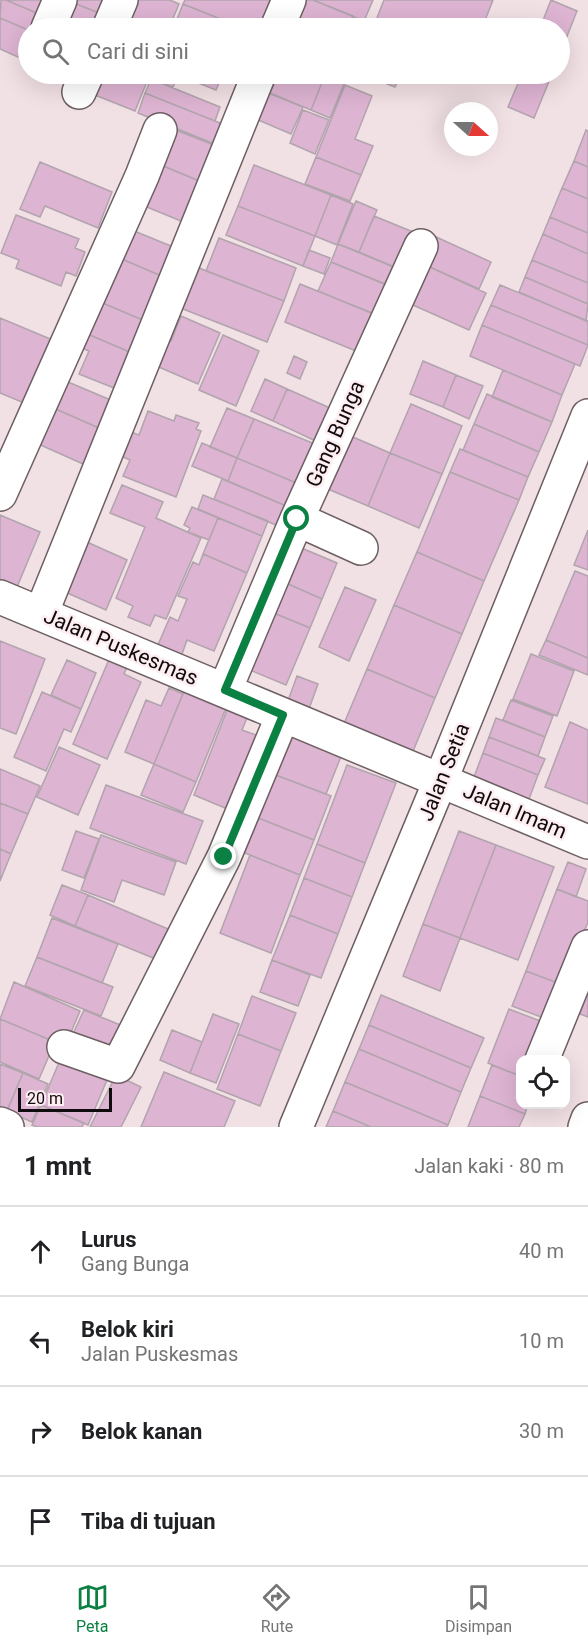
<!DOCTYPE html>
<html lang="id">
<head>
<meta charset="utf-8">
<style>
  :root { --surface:#fff; --page:#f6f6f6; --text:#202124; --muted:#757577; --line:#e0e0e0; --accent:#0b8043 }
  body { margin:0; font-family:Roboto,sans-serif; background:var(--page); color:var(--text) }
  .controls { position:absolute; right:18px; bottom:18px; display:grid; overflow:hidden; border-radius:12px; box-shadow:0 6px 24px #0002 }
  .controls button { width:54px; height:54px; display:grid; place-items:center; padding:0; border:0; border-bottom:2px solid var(--line); background:var(--surface); color:var(--text); font:30px sans-serif }
  .compass { position:absolute; left:444px; top:102px; width:54px; height:54px; border-radius:50%; background:var(--surface); box-shadow:0 6px 24px #0002; rotate:111deg }
  .scale { position:absolute; left:18px; bottom:15px; width:94px; box-sizing:border-box; padding-left:6px; border:3px solid #100b0c; border-top:0; font-size:16px; line-height:21px; white-space:nowrap; color:#100b0c; -webkit-text-stroke:4px #feedf1; paint-order:stroke }
  .stop { position:absolute; width:18px; height:18px; margin:-14px; border:4px solid #0b8043; border-radius:50%; background:#fff }
  .stop.end { background:#0b8043; border-color:#fff; box-shadow:0 2px 6px #0008 }
  .list { margin:0; padding:0; list-style:none }
  h2 { display:flex; justify-content:space-between; align-items:center; height:78px; margin:0; padding:0 24px; font-size:26px }
  h2 small { font-size:20px; font-weight:400; color:var(--muted) }
  .list li { display:grid; grid-template-columns:39px 1fr auto; gap:18px; align-items:center; box-sizing:border-box; height:90px; padding:0 24px; border-top:2px solid var(--line) }
  .list b { display:block; font-size:22px; white-space:nowrap }
  .list p { margin:0; font-size:20px; white-space:nowrap; color:var(--muted) }
  .list em { font-size:20px; font-style:normal; color:var(--muted) }
  .icon { flex:none; width:33px; height:33px; fill:none; stroke:currentColor; stroke-width:2; stroke-linecap:round; stroke-linejoin:round }
  .map { position:relative; flex:none; width:588px; height:1127px; overflow:hidden }
  .search { position:absolute; background:var(--surface); box-shadow:0 6px 24px #0002; left:18px; right:18px; top:18px; height:66px; display:flex; align-items:center; gap:15px; box-sizing:border-box; padding:0 21px; border-radius:33px; color:var(--muted); font-size:22px }
  .sheet { height:438px; background:var(--surface) }
  nav { display:flex; justify-content:space-around; align-items:center; box-sizing:border-box; height:84px; border-top:2px solid var(--line); background:var(--surface); font-size:16px; color:var(--muted) }
  nav a { display:grid; justify-items:center; gap:3px }
  nav .on { color:var(--accent) }
  .map>svg:first-child { display:block }
  .building { fill:#ddb4d2; stroke:#b1a4ad; stroke-width:1.5 }
  .lines { fill:none; stroke-linecap:round; stroke-linejoin:round }
  .minor-casing { stroke:#6d5f62; stroke-width:36 }
  .minor { stroke:#fff; stroke-width:33 }
  .route { stroke:#0b8043; stroke-width:8 }
  .labels { text-anchor:middle; stroke-width:5; stroke-linejoin:round; paint-order:stroke }
  .street-label { font-size:21px; fill:#100b0c; stroke:#feedf1 }
</style>
</head>
<body>
<div class="map">
<svg width="588" height="1127" viewBox="0 0 588 1127">
  <rect width="100%" height="100%" fill="#f1e0e4"/>
  <!-- building -->
  <path class="building" d="M1 0H6L46 17 41 28H28V30L0 18Z
    M6 0H53L46 17Z
    M66 0H110L104 15Z
    M66 0 104 15 98 28H69L54 22Z
    M123 0H170L179 4 169 28H148L116 16Z
    M185 0H275L263 28H243L183 4Z
    M298 0H313L353 16 348 28H294Z
    M313 0H373L364 21Z
    M384 0H493L482 28H373Z
    M551 0 577 11 560 54V28H540Z
    M183 4 243 28H179L174 27Z
    M0 18 28 30 27 61 0 49Z
    M93 74H150L135 111 85 91Z
    M155 74H243L241 80 223 74 216 90 178 75 173 87 153 80Z
    M279 74H306L323 80 311 110 270 93Z
    M306 74H348L330 118 311 110 323 80Z
    M362 74H401L395 87Z
    M522 74H552L534 118 508 107Z
    M151 79 220 107 215 121 145 93Z
    M345 85 372 96 355 139 373 146 361 175 316 157Z
    M261 90 303 107 291 134 249 116Z
    M145 93 235 129 227 149 138 113Z
    M303 110 329 120 315 154 290 143Z
    M163 125 224 149 209 185 149 160Z
    M586 130 588 131V167L574 161Z
    M316 157 361 175 350 201 305 184Z
    M574 161 588 167V199L562 188Z
    M40 162 112 192 98 228 45 206 40 217 20 209Z
    M254 165 331 195 315 236 238 206Z
    M163 166 209 185 193 226 147 207Z
    M562 188 588 199V233L550 217Z
    M331 195 353 204 337 245 315 236Z
    M356 201 377 210 359 252 338 244Z
    M238 206 315 236 303 266 226 235Z
    M16 215 79 239 75 248 85 252 76 276 66 272 61 286 16 268 19 260 1 253Z
    M374 216 418 234 404 271 359 252Z
    M550 217 588 233V254L543 234Z
    M122 226 183 251 171 280 110 254Z
    M543 234 588 254V283L532 260Z
    M434 236 491 262 479 289 421 263Z
    M219 238 296 268 284 301 206 271Z
    M338 244 396 268 389 286 331 262Z
    M309 250 330 258 324 274 303 266Z
    M110 254 171 280 152 324 91 298Z
    M532 260 588 283V304L525 277Z
    M331 262 395 288 383 318 318 291Z
    M421 263 486 293 469 330 404 301Z
    M194 266 284 301 267 342 178 307Z
    M525 277 588 304 586 321 519 292Z
    M300 284 372 313 356 351 285 322Z
    M500 285 588 321V345L491 305Z
    M91 298 152 324 139 356 78 330Z
    M491 305 588 345 580 366 482 325Z
    M181 316 220 333 198 384 152 364 163 338 171 341Z
    M0 318 55 341 29 405 0 393Z
    M482 325 575 364 562 395 470 356Z
    M78 330 139 356 124 392 79 374 89 351 72 344Z
    M223 335 259 351 236 406 199 390Z
    M294 356 307 362 300 379 287 373Z
    M423 361 456 375 443 407 410 394Z
    M503 370 562 395 552 422 492 397Z
    M456 375 483 386 469 419 443 407Z
    M61 379 120 404 108 432 49 406Z
    M265 379 287 389 273 421 251 411Z
    M287 389 339 412 324 445 273 421Z
    M487 394 552 422 539 452 474 424Z
    M411 404 462 426 442 474 390 453Z
    M49 406 108 432 92 468 34 442Z
    M227 408 254 419 237 458 210 447Z
    M148 411 174 421 176 415 199 423 196 429 201 431 176 497 123 476 130 460 121 456 131 432 139 435Z
    M254 419 317 445 301 485 237 458Z
    M474 424 539 452 528 477 463 450Z
    M339 431 390 453 368 506 316 484Z
    M202 443 237 458 228 481 192 466Z
    M460 449 528 477 519 500 450 472Z
    M390 453 442 474 419 528 368 506Z
    M237 458 301 485 291 508 228 481Z
    M450 472 519 500 484 581 417 552Z
    M222 479 291 508 283 528 214 499Z
    M122 485 163 502 156 518 201 538 166 619 155 615 150 626 128 617 133 606 116 598 145 527 110 513Z
    M203 495 268 521 262 536 198 509Z
    M192 507 218 518 209 540 188 532 190 528 184 525Z
    M0 515 40 532 17 587 0 580Z
    M218 518 262 536 247 573 203 554Z
    M588 530V570L574 565Z
    M78 538 127 560 106 610 56 588Z
    M292 544 337 563 322 599 277 579Z
    M417 552 484 581 462 634 394 605Z
    M203 554 247 573 214 651 187 640 181 657 157 647 170 617 178 621 187 599 178 596 193 562 199 565Z
    M575 571 588 576V658L546 640Z
    M277 579 322 599 310 628 264 609Z
    M345 587 376 600 349 661 319 647Z
    M394 605 462 634 435 698 367 669Z
    M264 609 310 628 286 685 245 668Z
    M546 640 588 658V675L539 655Z
    M0 641 45 659 16 734 0 728Z
    M113 650 131 658 124 674 141 682 107 759 73 744Z
    M531 654 574 671 557 716 513 699Z
    M67 660 96 673 81 709 51 695Z
    M367 669 435 698 409 761 340 733Z
    M297 676 318 684 306 717 285 709Z
    M169 688 183 694 154 764 125 752 146 700 161 706Z
    M184 691 226 708 196 782 154 764Z
    M42 692 81 709 71 732 64 729 46 771 14 757Z
    M511 700 553 716 545 737 503 720Z
    M229 705 249 713 242 730 259 736 237 813 194 795Z
    M496 718 545 737 538 756 489 737Z
    M570 722 588 730V804L545 787Z
    M282 726 344 749 326 794 265 771Z
    M489 737 545 759 538 775 483 753Z
    M59 747 100 765 78 815 37 797Z
    M483 753 538 775 526 807 471 785Z
    M154 764 196 782 183 812 141 795Z
    M347 765 396 783 365 863 317 844Z
    M0 769 40 786 28 814 0 803Z
    M265 771 331 796 314 840 248 814Z
    M106 785 203 821 186 864 90 828Z
    M0 803 28 814 11 854 0 849Z
    M248 814 314 840 300 875 235 849Z
    M76 831 99 839 84 878 62 870Z
    M459 831 496 845 460 938 423 924Z
    M101 835 176 862 164 895 122 880 114 902 81 890Z
    M317 844 365 863 352 897 304 878Z
    M496 845 554 867 518 960 460 938Z
    M0 849 11 854 0 881Z
    M250 855 300 875 271 953 220 933Z
    M568 862 586 869 576 897 557 889Z
    M304 878 352 897 338 934 290 915Z
    M62 885 88 895 75 926 50 915Z
    M557 889 588 901V922L563 985 526 971Z
    M88 895 175 932 163 962 75 926Z
    M290 915 338 934 321 978 272 960Z
    M52 918 118 944 102 983 37 957Z
    M423 924 460 938 440 991 403 976Z
    M37 957 113 987 101 1016 25 986Z
    M588 959V1017L569 1010Z
    M272 960 310 975 298 1006 260 992Z
    M526 971 563 985 549 1020 512 1006Z
    M14 982 80 1011 69 1037 55 1042 0 1019Z
    M381 995 484 1038 471 1068 369 1025Z
    M252 996 296 1013 281 1051 238 1034Z
    M509 1009 548 1024 533 1060H520V1076L488 1063Z
    M84 1010 130 1029 118 1057 71 1038Z
    M213 1014 239 1024 216 1083 190 1073Z
    M0 1019 55 1042 39 1079 0 1062Z
    M369 1025 471 1068 461 1092 359 1049Z
    M172 1030 202 1042 190 1073 160 1060Z
    M238 1034 281 1051 260 1106 217 1089Z
    M359 1049 461 1092 448 1125 345 1082Z
    M63 1053 110 1073 88 1125 41 1105Z
    M0 1064 23 1073 7 1111 0 1108Z
    M492 1065 520 1076V1104H528L525 1114 480 1096Z
    M164 1072 235 1101 224 1127H141Z
    M23 1073 48 1084 32 1122 7 1111Z
    M116 1075 141 1087 121 1127H90Z
    M345 1082 448 1125 447 1127H371L333 1111Z
    M480 1096 525 1114 519 1127H468Z
    M41 1105 84 1123 82 1127H37L32 1125Z
    M333 1111 371 1127H326Z"/>
  <g class="lines">
    <defs>
      <path id="minor" d="M48 28 60 0
        M109 28 121 0
        M277 28 289 0
        M79 92 87 74
        M0 494 142 176 160 130
        M297 519 361 548
        M0 597 588 842
        M41 614 259 74
        M225 690 297 519 421 246
        M64 1047 118 1066 224 857 283 715
        M542 1060 588 947
        M0 1124 7 1127
        M296 1127 441 779 588 416
        M585 1127 588 1119"/>
    </defs>
    <!-- minor casing -->
    <use href="#minor" class="minor-casing"/>
    <!-- minor -->
    <use href="#minor" class="minor"/>
  </g>
  <g class="lines">
    <!-- route -->
    <path class="route" d="M224 857 283 715 225 690 297 519"/>
  </g>
  <g class="labels">
    <!-- street labels -->
    <g class="street-label">
      <text transform="translate(335 434) rotate(-66)" y="7">Gang Bunga</text>
      <text transform="translate(121 647) rotate(23)" y="7">Jalan Puskesmas</text>
      <text transform="translate(444 772) rotate(-68)" y="7">Jalan Setia</text>
      <text transform="translate(515 811) rotate(23)" y="7">Jalan Imam</text>
    </g>
  </g>
</svg>
<div class="controls">
<button><svg class="icon" aria-label="locate" viewBox="0 0 24 24"><circle cx="12" cy="12" r="6"/><path d="M12 2v4M12 18v4M2 12h4M18 12h4"/></svg></button>
</div>
<svg class="compass" viewBox="-18 -18 36 36"><path d="M0-13l5 13h-10z" fill="#e53935"/><path d="M0 13l5-13h-10z" fill="#757577"/></svg>
<div class="scale">20 m</div>
<div class="stop" style="left:297px;top:519px"></div>
<div class="stop end" style="left:224px;top:857px"></div>
<div class="search"><svg class="icon" aria-label="search" viewBox="0 0 24 24"><circle cx="10" cy="10" r="6"/><path d="M15 15l6 6"/></svg>Cari di sini</div>
</div>
<section class="sheet">
<h2>1 mnt<small>Jalan kaki · 80 m</small></h2>
<ul class="list">
<li><svg class="icon" aria-label="ahead" viewBox="0 0 24 24"><path d="M12 20V5M6 11l6-6 6 6"/></svg><div><b>Lurus</b><p>Gang Bunga</p></div><em>40 m</em></li>
<li><svg class="icon" aria-label="left" viewBox="0 0 24 24"><path d="M17 20v-9H6M10 6l-5 5 5 5"/></svg><div><b>Belok kiri</b><p>Jalan Puskesmas</p></div><em>10 m</em></li>
<li><svg class="icon" aria-label="right" viewBox="0 0 24 24"><path d="M7 20v-9h11M14 6l5 5-5 5"/></svg><div><b>Belok kanan</b></div><em>30 m</em></li>
<li><svg class="icon" aria-label="arrive" viewBox="0 0 24 24"><path d="M6 21V4h12l-3 4 3 4H6"/></svg><div><b>Tiba di tujuan</b></div></li>
</ul>
</section>
<nav>
<a class="on"><svg class="icon" aria-label="map" viewBox="0 0 24 24"><path d="M3 6l6-2 6 2 6-2v14l-6 2-6-2-6 2zM9 4v14M15 6v14"/></svg>Peta</a>
<a><svg class="icon" aria-label="directions" viewBox="0 0 24 24"><path d="M12 3l9 9-9 9-9-9zM9 14v-3h6M13 9l2 2-2 2"/></svg>Rute</a>
<a><svg class="icon" aria-label="saved" viewBox="0 0 24 24"><path d="M7 4h10v16l-5-4-5 4z"/></svg>Disimpan</a>
</nav>
</body>
</html>
